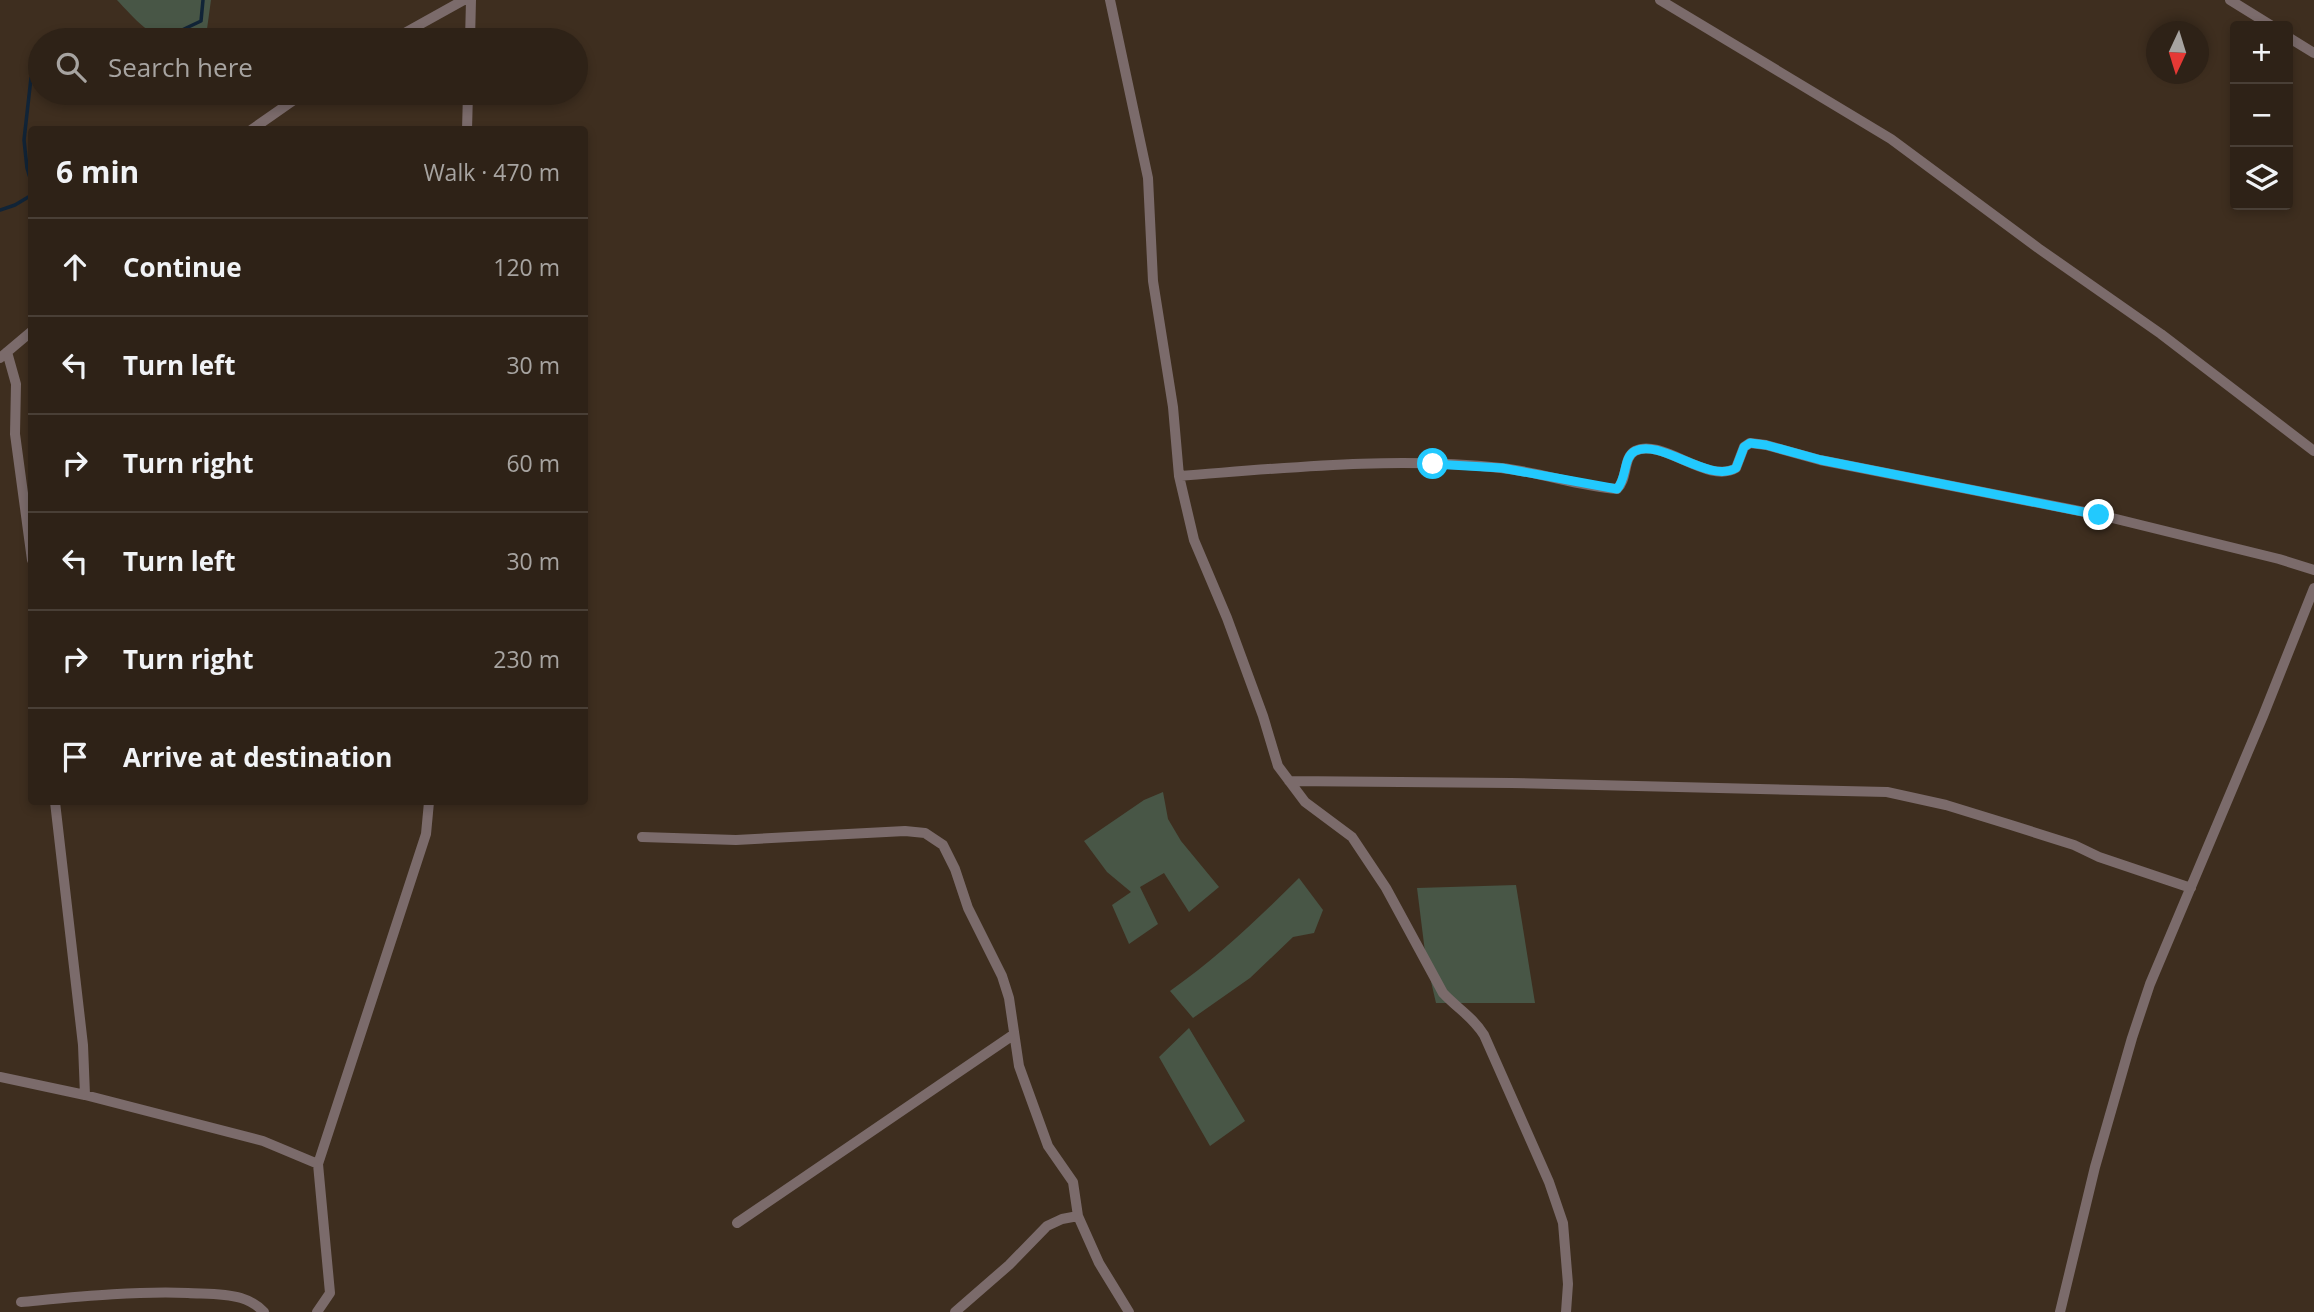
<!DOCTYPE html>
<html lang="en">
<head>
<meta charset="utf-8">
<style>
  :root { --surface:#2e2217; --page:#3a2f24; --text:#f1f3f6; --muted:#a7a4a1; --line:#493f36 }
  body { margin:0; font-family:"Open Sans",sans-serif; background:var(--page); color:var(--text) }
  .controls { position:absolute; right:21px; top:21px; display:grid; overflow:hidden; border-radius:7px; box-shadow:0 4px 10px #0003 }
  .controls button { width:63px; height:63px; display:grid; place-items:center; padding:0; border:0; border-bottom:2px solid var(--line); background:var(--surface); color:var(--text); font:35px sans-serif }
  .compass { position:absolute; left:2146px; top:21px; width:63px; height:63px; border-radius:50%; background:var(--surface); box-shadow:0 4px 10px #0003; rotate:184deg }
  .stop { position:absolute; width:21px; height:21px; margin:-16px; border:5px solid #22c9fe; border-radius:50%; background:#fff }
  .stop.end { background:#22c9fe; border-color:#fff; box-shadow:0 2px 7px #0008 }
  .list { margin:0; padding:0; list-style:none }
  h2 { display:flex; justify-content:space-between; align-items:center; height:91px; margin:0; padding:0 28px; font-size:30px }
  h2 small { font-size:23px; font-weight:400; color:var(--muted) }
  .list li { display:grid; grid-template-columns:46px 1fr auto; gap:21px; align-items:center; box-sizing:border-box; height:98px; padding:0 28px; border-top:2px solid var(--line) }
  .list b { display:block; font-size:26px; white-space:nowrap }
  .list em { font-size:23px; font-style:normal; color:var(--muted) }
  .icon { flex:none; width:38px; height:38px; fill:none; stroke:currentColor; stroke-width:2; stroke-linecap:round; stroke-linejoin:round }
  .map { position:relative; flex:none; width:2314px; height:1312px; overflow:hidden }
  .search { position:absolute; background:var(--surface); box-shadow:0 4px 10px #0003; left:28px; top:28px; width:560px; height:77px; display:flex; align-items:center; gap:18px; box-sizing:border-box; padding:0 24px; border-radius:38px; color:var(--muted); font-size:26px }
  .panel { position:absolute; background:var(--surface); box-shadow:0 4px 10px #0003; left:28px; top:126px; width:560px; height:679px; border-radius:7px }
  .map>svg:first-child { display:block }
  .green { fill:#485646 }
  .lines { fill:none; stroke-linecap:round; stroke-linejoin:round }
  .stream { stroke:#112437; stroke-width:3.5 }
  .minor { stroke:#7b6b6b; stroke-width:10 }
  .route { stroke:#22c9fe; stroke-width:9 }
</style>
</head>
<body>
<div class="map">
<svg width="2314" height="1312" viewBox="0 0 2314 1312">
  <rect width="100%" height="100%" fill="#3e2e1f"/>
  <!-- green -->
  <path class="green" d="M117 0H211L207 29C202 33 194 39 188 40 157 47 135 19 117 0Z
    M1163 792 1168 819 1181 841 1219 887 1189 912 1164 873 1140 887 1158 924 1129 944 1112 905 1131 892 1107 872 1084 841 1144 800Z
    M1299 878 1323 910 1314 933 1293 937 1250 978 1193 1018 1170 991C1217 958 1258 919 1299 878Z
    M1516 885 1535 1003H1436L1426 960 1417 888Z
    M1189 1028 1245 1121 1210 1146 1159 1057Z"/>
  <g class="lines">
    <!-- stream -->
    <path class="stream" d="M140 40 182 30 201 21 203 0
      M95 93 102 96 110 93
      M0 210 15 205 30 196V178L27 168 24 140 31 78 40 70"/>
    <!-- minor -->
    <path class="minor" d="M1110 0 1148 178 1153 281 1173 407 1179 476 1194 540 1227 618 1263 716 1278 766 1305 802 1352 837 1386 888 1443 993C1458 1009 1472 1016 1484 1035L1549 1182 1563 1223 1568 1284 1566 1312
      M1660 0 1891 139 2038 248 2161 334 2314 451
      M2230 0 2272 26
      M2288 37 2314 53
      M392 40 464 0
      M470 40 471 0
      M251 130 304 93
      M467 130 468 93
      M7 352 16 384 15 434 32 560
      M0 358 32 331
      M1179 476C1285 468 1395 456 1501 468 1540 472 1578 486 1617 489 1628 479 1623 457 1635 451 1662 437 1707 485 1736 468L1744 447 1750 443 1766 445 1820 460 2100 515 2279 559 2314 570
      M1289 781 1511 783 1887 792 1946 805 2011 825 2074 845 2099 857 2191 888
      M55 802 83 1045 85 1095
      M642 837 736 840 905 831 925 833 943 845 955 869 968 908 1002 976 1009 998 1019 1066 1048 1146 1073 1182 1078 1216 1099 1263 1129 1312
      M0 1077 85 1095 263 1141 318 1164
      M737 1223 1013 1035
      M21 1302C76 1297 132 1291 188 1293 205 1294 224 1293 241 1298 251 1301 257 1305 264 1312
      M317 1312 330 1293 318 1164 426 834 429 802
      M955 1312 1009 1265 1047 1226 1062 1219 1078 1216
      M2060 1312 2095 1167 2132 1038 2150 984 2263 716 2314 588"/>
  </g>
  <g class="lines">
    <!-- route -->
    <path class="route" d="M1433 464 1502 468 1617 489C1627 479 1623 457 1635 451 1660 438 1709 484 1736 468L1744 447 1750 443 1766 445 1821 460 2099 515"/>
  </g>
</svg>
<div class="controls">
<button>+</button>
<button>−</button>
<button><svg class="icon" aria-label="layers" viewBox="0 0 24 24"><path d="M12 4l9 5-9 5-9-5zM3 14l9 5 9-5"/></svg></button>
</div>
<svg class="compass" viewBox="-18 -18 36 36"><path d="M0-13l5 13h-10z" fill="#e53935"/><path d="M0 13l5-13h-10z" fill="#a7a4a1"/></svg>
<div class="stop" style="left:1433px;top:464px"></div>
<div class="stop end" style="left:2099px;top:515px"></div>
<div class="search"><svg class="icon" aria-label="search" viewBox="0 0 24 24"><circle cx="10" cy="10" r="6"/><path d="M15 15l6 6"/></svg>Search here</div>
<section class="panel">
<h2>6 min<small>Walk · 470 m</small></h2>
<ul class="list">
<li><svg class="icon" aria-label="ahead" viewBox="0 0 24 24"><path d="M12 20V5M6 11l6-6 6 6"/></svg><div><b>Continue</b></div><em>120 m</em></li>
<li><svg class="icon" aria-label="left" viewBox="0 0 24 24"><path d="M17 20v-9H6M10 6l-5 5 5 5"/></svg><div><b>Turn left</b></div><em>30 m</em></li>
<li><svg class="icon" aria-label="right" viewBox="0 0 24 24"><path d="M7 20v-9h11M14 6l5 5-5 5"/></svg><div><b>Turn right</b></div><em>60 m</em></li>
<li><svg class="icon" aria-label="left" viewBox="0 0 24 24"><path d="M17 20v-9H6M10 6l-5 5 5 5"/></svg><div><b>Turn left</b></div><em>30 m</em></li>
<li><svg class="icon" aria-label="right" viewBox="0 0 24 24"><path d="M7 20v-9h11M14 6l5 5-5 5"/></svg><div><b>Turn right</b></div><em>230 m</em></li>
<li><svg class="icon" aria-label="arrive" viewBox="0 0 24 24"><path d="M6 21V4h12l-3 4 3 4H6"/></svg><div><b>Arrive at destination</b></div></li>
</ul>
</section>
</div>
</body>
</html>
